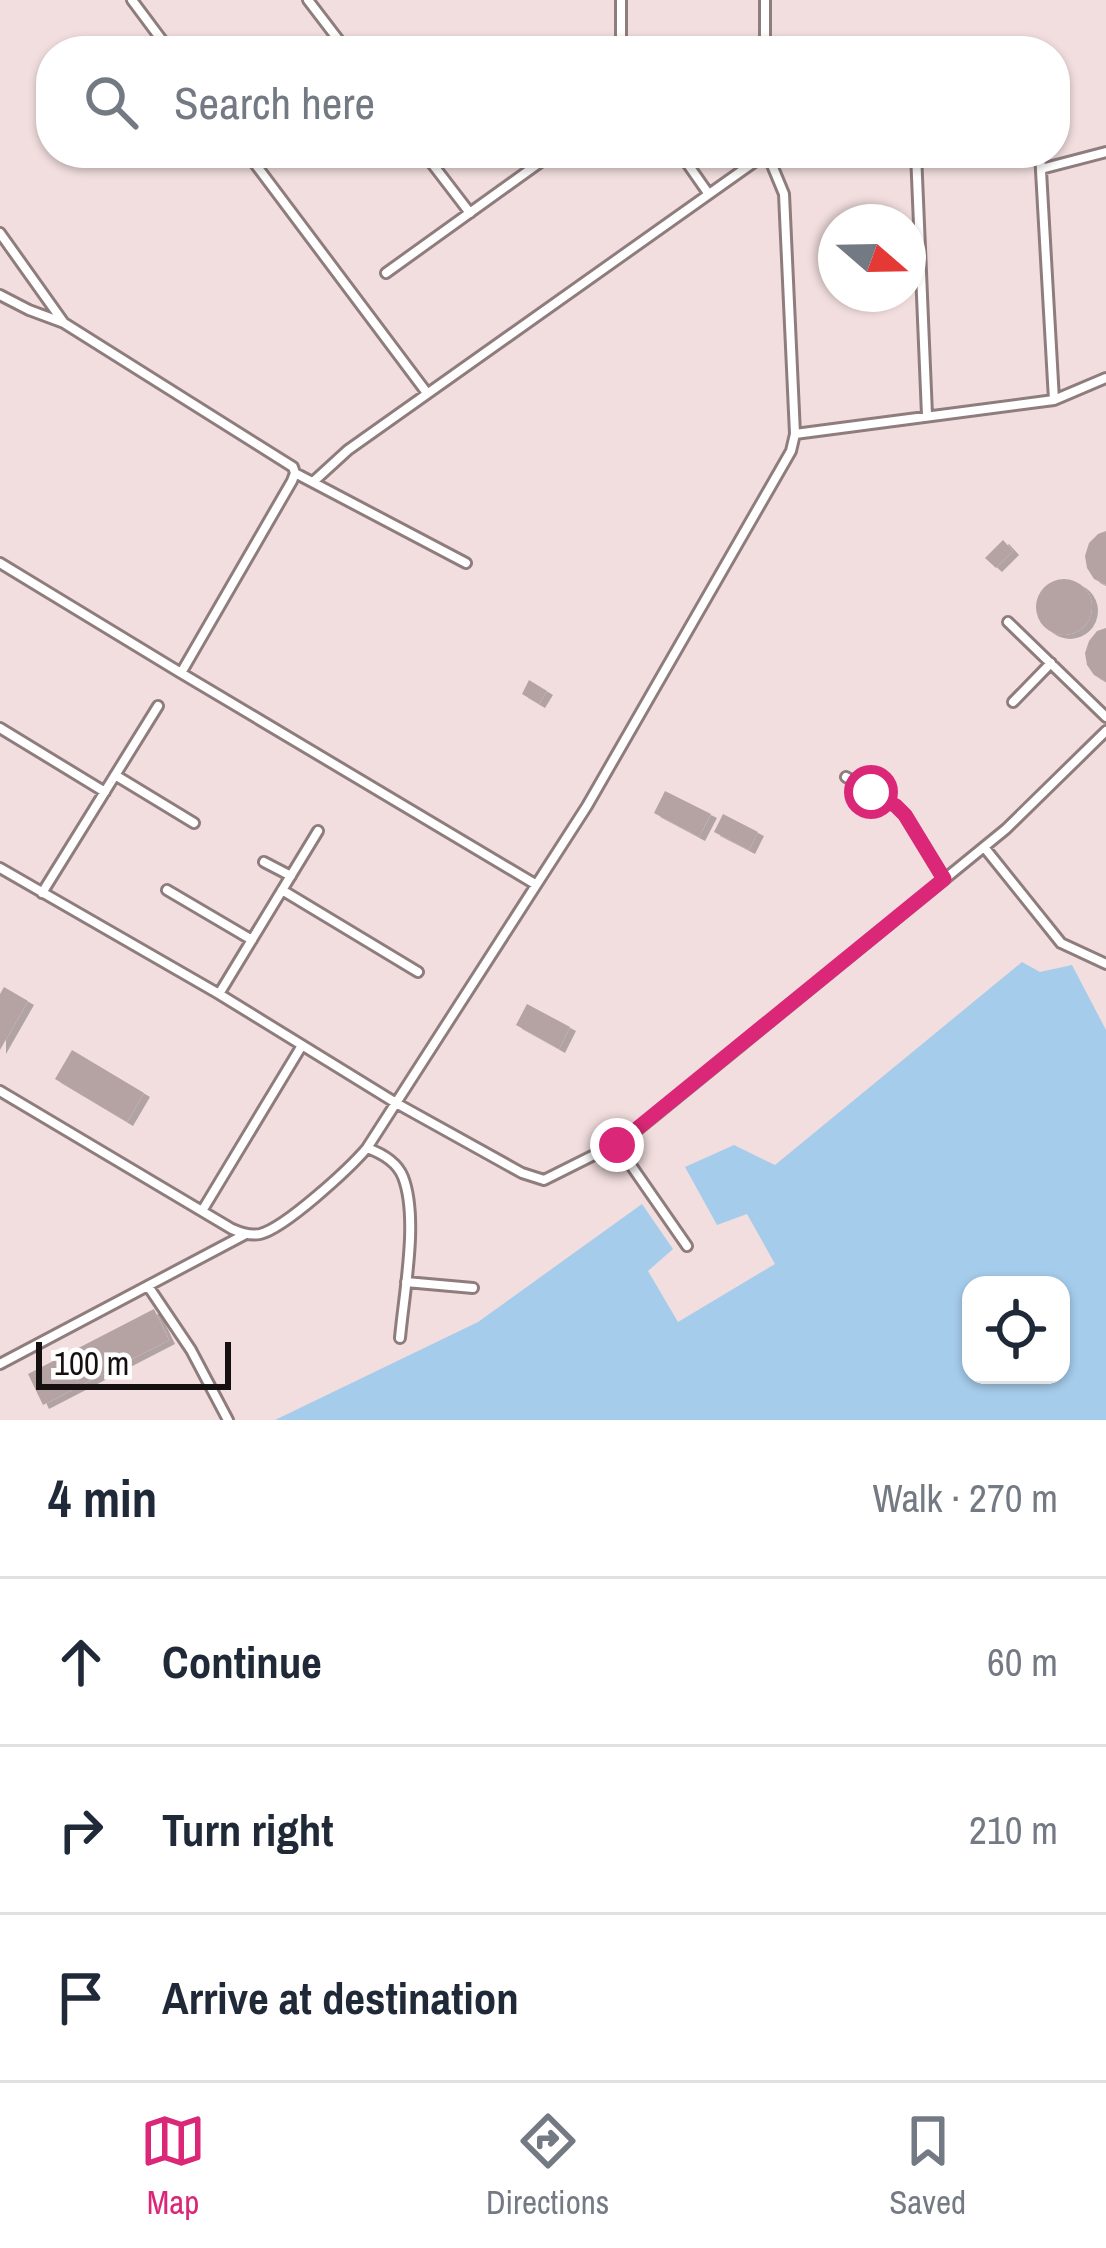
<!DOCTYPE html>
<html lang="en">
<head>
<meta charset="utf-8">
<style>
  :root { --surface:#fff; --page:#f6f6f7; --text:#1f2937; --muted:#747a83; --line:#e0e1e3; --accent:#db2777 }
  body { margin:0; font-family:"Archivo Narrow",sans-serif; background:var(--page); color:var(--text) }
  .controls { position:absolute; right:36px; bottom:36px; display:grid; overflow:hidden; border-radius:24px; box-shadow:0 3px 9px #0004 }
  .controls button { width:108px; height:108px; display:grid; place-items:center; padding:0; border:0; border-bottom:3px solid var(--line); background:var(--surface); color:var(--text); font:60px sans-serif }
  .compass { position:absolute; left:818px; top:204px; width:108px; height:108px; border-radius:50%; background:var(--surface); box-shadow:0 3px 9px #0004; rotate:110deg }
  .scale { position:absolute; left:36px; bottom:30px; width:195px; box-sizing:border-box; padding-left:12px; border:6px solid #161010; border-top:0; font-size:33px; line-height:42px; white-space:nowrap; color:#161010; -webkit-text-stroke:9px #fff; paint-order:stroke }
  .stop { position:absolute; width:36px; height:36px; margin:-27px; border:9px solid #db2777; border-radius:50%; background:#fff }
  .stop.end { background:#db2777; border-color:#fff; box-shadow:0 3px 12px #0008 }
  .list { margin:0; padding:0; list-style:none }
  h2 { display:flex; justify-content:space-between; align-items:center; height:156px; margin:0; padding:0 48px; font-size:51px }
  h2 small { font-size:39px; font-weight:400; color:var(--muted) }
  .list li { display:grid; grid-template-columns:78px 1fr auto; gap:36px; align-items:center; box-sizing:border-box; height:168px; padding:0 48px; border-top:3px solid var(--line) }
  .list b { display:block; font-size:45px; white-space:nowrap }
  .list em { font-size:39px; font-style:normal; color:var(--muted) }
  .icon { flex:none; width:66px; height:66px; fill:none; stroke:currentColor; stroke-width:2; stroke-linecap:round; stroke-linejoin:round }
  .map { position:relative; flex:none; width:1106px; height:1420px; overflow:hidden }
  .search { position:absolute; background:var(--surface); box-shadow:0 3px 9px #0004; left:36px; right:36px; top:36px; height:132px; display:flex; align-items:center; gap:30px; box-sizing:border-box; padding:0 42px; border-radius:48px; color:var(--muted); font-size:45px }
  .sheet { height:660px; background:var(--surface) }
  nav { display:flex; justify-content:space-around; align-items:center; box-sizing:border-box; height:168px; border-top:3px solid var(--line); background:var(--surface); font-size:33px; color:var(--muted) }
  nav a { display:grid; justify-items:center; gap:6px }
  nav .on { color:var(--accent) }
  .map>svg:first-child { display:block }
  .water { fill:#a5cceb; fill-rule:evenodd }
  .building { fill:#b5a3a4; filter:url(#shadow) }
  .lines { fill:none; stroke-linecap:round; stroke-linejoin:round }
  .service-casing { stroke:#8f7d7e; stroke-width:14 }
  .service { stroke:#fff; stroke-width:8 }
  .route { stroke:#db2777; stroke-width:15 }
</style>
</head>
<body>
<div class="map">
<svg width="1106" height="1420" viewBox="0 0 1106 1420">
  <defs>
    <filter id="shadow"><feDropShadow dx="6" dy="4" stdDeviation="0" flood-color="#0004"/></filter>
  </defs>
  <rect width="100%" height="100%" fill="#f2dedf"/>
  <!-- water -->
  <path class="water" d="M1022 962 1040 972 1072 965 1106 1030V1420H275L478 1322 642 1204 673 1249 648 1271 678 1322 775 1264 747 1214 717 1225 685 1167 734 1145 775 1165ZM971 1285H1061V1375H971Z"/>
  <!-- building -->
  <path class="building" d="M1106 531V585L1094 579 1087 568 1085 556 1089 543 1098 534Z
    M1003 540 1013 551 996 568 985 558Z
    M1036 607a28 28 0 1 1 56 0a28 28 0 1 1-56 0Z
    M1106 628V682L1094 675 1087 665 1085 653 1089 641 1097 631Z
    M529 680 547 691 539 704 522 694Z
    M665 791 711 814 699 837 654 813Z
    M723 814 758 832 749 850 714 832Z
    M4 987 28 1001 0 1050V994Z
    M527 1004 570 1027 559 1049 516 1025Z
    M72 1050 144 1093 127 1122 55 1079Z
    M154 1309 169 1340 43 1405 28 1374Z"/>
  <g class="lines">
    <defs>
      <path id="service" d="M132 0 170 51
        M308 0 347 51
        M621 0V51
        M765 0V51
        M247 153 427 393
        M424 153 470 213
        M680 153 708 193
        M916 153 927 415
        M1040 153 1054 400
        M1041 169 1106 152
        M0 233 64 323 293 467 295 473 292 481 181 673 535 884
        M386 273 553 153
        M0 295 29 310 64 323
        M795 434 1054 400 1106 378
        M295 473 466 563
        M0 563 181 673
        M1008 622 1106 717
        M1013 702 1051 663
        M0 728 105 792
        M115 775 194 823
        M846 777 896 806 905 815 944 879
        M984 847 1061 943 1106 964
        M264 862 291 876
        M0 868 219 994 396 1103 522 1173 544 1180 626 1139 1006 829 1106 731
        M167 890 252 940
        M282 890 418 972
        M42 893 158 706
        M219 994 318 831
        M0 1091 232 1229C241 1233 250 1236 260 1234 285 1228 349 1169 367 1148L587 806 791 451 795 434 784 194 767 153 348 450 313 482
        M617 1145 687 1246
        M367 1148C381 1153 397 1162 403 1177 419 1218 404 1293 400 1338
        M202 1211 301 1047
        M406 1282 473 1288
        M148 1286 191 1350 228 1420
        M0 1364 244 1235"/>
    </defs>
    <!-- service casing -->
    <use href="#service" class="service-casing"/>
    <!-- service -->
    <use href="#service" class="service"/>
  </g>
  <g class="lines">
    <!-- route -->
    <path class="route" d="M617 1145 944 879 905 815 896 806 871 792"/>
  </g>
</svg>
<div class="controls">
<button><svg class="icon" aria-label="locate" viewBox="0 0 24 24"><circle cx="12" cy="12" r="6"/><path d="M12 2v4M12 18v4M2 12h4M18 12h4"/></svg></button>
</div>
<svg class="compass" viewBox="-18 -18 36 36"><path d="M0-13l5 13h-10z" fill="#e53935"/><path d="M0 13l5-13h-10z" fill="#747a83"/></svg>
<div class="scale">100 m</div>
<div class="stop" style="left:871px;top:792px"></div>
<div class="stop end" style="left:617px;top:1145px"></div>
<div class="search"><svg class="icon" aria-label="search" viewBox="0 0 24 24"><circle cx="10" cy="10" r="6"/><path d="M15 15l6 6"/></svg>Search here</div>
</div>
<section class="sheet">
<h2>4 min<small>Walk · 270 m</small></h2>
<ul class="list">
<li><svg class="icon" aria-label="ahead" viewBox="0 0 24 24"><path d="M12 20V5M6 11l6-6 6 6"/></svg><div><b>Continue</b></div><em>60 m</em></li>
<li><svg class="icon" aria-label="right" viewBox="0 0 24 24"><path d="M7 20v-9h11M14 6l5 5-5 5"/></svg><div><b>Turn right</b></div><em>210 m</em></li>
<li><svg class="icon" aria-label="arrive" viewBox="0 0 24 24"><path d="M6 21V4h12l-3 4 3 4H6"/></svg><div><b>Arrive at destination</b></div></li>
</ul>
</section>
<nav>
<a class="on"><svg class="icon" aria-label="map" viewBox="0 0 24 24"><path d="M3 6l6-2 6 2 6-2v14l-6 2-6-2-6 2zM9 4v14M15 6v14"/></svg>Map</a>
<a><svg class="icon" aria-label="directions" viewBox="0 0 24 24"><path d="M12 3l9 9-9 9-9-9zM9 14v-3h6M13 9l2 2-2 2"/></svg>Directions</a>
<a><svg class="icon" aria-label="saved" viewBox="0 0 24 24"><path d="M7 4h10v16l-5-4-5 4z"/></svg>Saved</a>
</nav>
</body>
</html>
